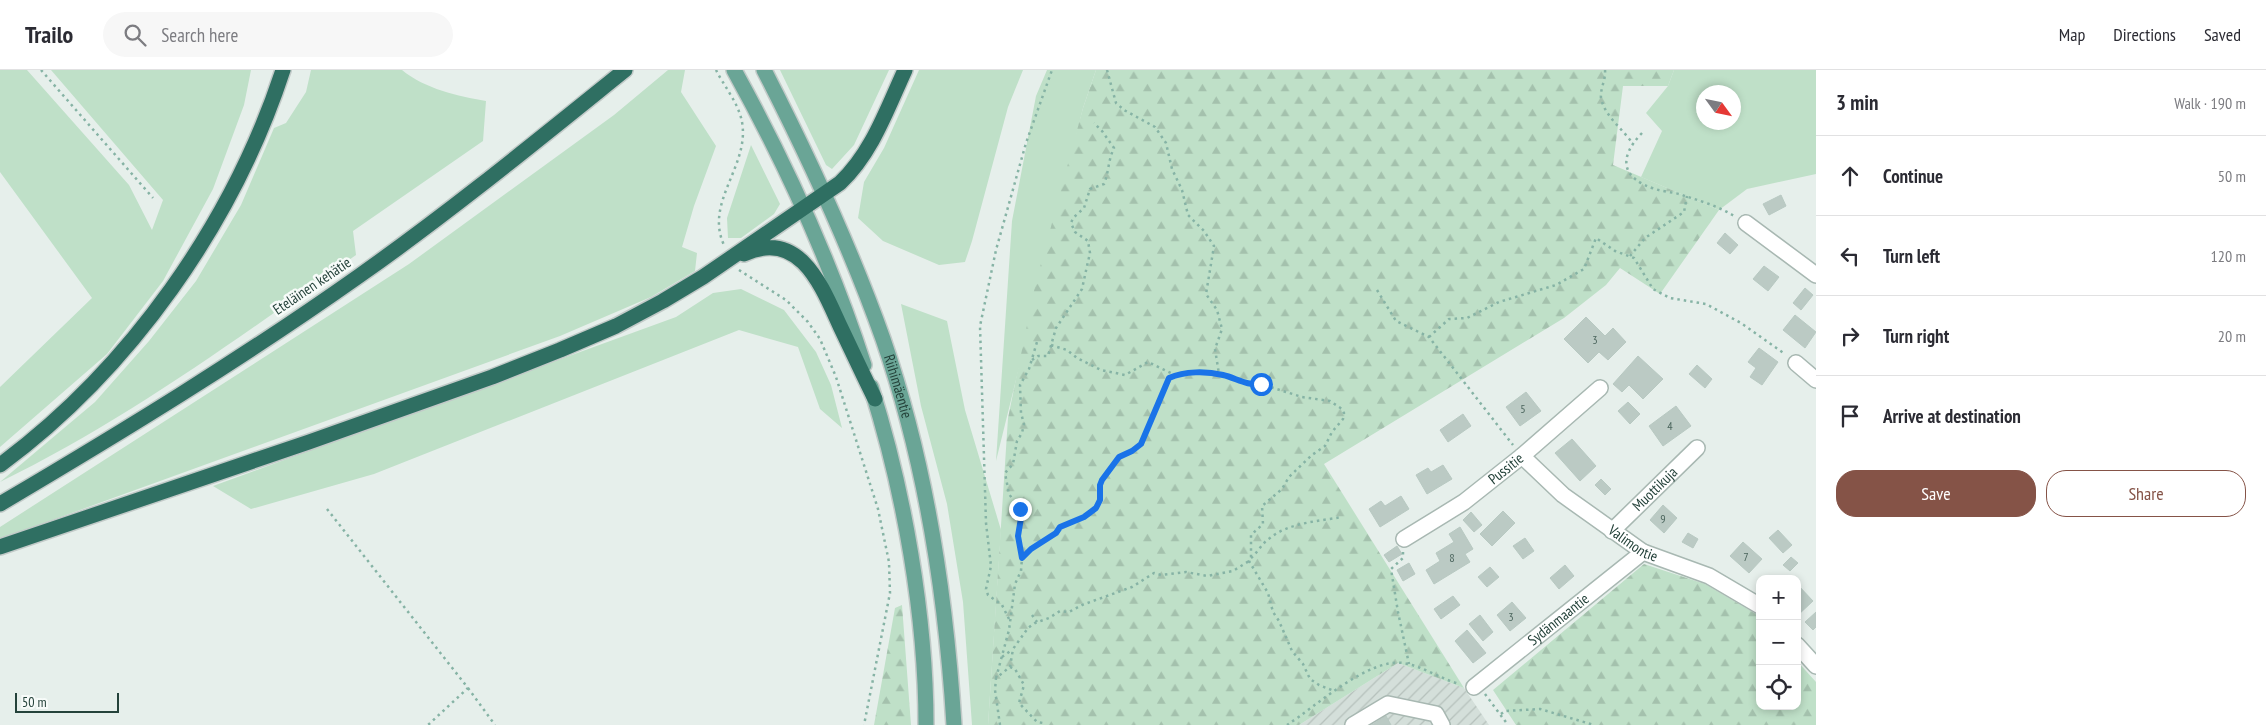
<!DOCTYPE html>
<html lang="en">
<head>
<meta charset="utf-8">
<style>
  :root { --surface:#fff; --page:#f7f7f7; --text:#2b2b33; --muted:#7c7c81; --line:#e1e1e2; --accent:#855347 }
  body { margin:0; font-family:"PT Sans Narrow",sans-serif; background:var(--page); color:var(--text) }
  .controls { position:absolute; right:15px; bottom:15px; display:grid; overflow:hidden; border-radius:10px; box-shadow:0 2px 8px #0003 }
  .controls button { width:45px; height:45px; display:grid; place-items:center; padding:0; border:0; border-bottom:1px solid var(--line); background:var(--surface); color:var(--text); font:25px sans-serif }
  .compass { position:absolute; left:1696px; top:15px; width:45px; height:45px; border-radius:50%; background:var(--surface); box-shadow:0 2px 8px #0003; rotate:123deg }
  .scale { position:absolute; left:15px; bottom:12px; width:104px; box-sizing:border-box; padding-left:5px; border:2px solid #24423a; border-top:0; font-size:14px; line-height:18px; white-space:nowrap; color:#24423a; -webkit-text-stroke:4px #f7fbf9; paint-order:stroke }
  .stop { position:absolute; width:15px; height:15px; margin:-11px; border:4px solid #1a73e8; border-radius:50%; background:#fff }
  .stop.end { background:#1a73e8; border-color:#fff; box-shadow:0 1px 5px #0008 }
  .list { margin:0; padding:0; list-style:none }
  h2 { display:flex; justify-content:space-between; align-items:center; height:65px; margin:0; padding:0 20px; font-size:21px }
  h2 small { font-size:16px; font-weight:400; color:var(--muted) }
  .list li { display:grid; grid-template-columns:32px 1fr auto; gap:15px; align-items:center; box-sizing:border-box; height:80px; padding:0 20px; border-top:1px solid var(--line) }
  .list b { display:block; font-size:19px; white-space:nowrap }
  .list em { font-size:16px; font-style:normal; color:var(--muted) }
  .actions { display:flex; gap:10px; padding:15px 20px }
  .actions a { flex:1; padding:11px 0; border:1px solid var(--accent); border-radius:20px; text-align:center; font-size:18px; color:var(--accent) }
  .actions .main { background:var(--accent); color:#fff }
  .icon { flex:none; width:28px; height:28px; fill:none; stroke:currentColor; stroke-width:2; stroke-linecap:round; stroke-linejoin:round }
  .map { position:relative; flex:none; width:1816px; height:655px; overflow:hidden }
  header { display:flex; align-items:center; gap:30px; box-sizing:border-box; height:70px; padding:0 25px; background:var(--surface); border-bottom:1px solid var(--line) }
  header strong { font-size:24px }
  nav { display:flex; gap:28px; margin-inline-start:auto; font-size:18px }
  .search { width:350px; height:45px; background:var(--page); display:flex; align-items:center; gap:12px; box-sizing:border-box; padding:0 18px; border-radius:28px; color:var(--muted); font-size:19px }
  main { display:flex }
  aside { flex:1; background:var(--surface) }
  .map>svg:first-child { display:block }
  .industrial { fill:url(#industrial-furrows) }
  .green { fill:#bfe0c8; fill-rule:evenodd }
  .forest { fill:url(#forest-firs) }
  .building { fill:#bbcac4; stroke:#b8c9c2 }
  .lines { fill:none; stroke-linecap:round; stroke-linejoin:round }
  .minor-casing { stroke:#a8b8b2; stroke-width:18 }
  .major-casing { stroke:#c2cac8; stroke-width:18 }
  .highway-casing { stroke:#c2cac8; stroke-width:18 }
  .path { stroke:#86b3a5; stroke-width:2.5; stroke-dasharray:2.5 4; stroke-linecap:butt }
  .minor { stroke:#fff; stroke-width:15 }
  .major { stroke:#6aa596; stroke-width:15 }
  .highway { stroke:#2f6f62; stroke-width:15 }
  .route { stroke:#1a73e8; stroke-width:6 }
  .labels { text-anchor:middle; stroke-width:5; stroke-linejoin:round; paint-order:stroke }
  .number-label { font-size:12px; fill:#4a645c }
  .street-label { font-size:15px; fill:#24423a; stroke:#f7fbf9 }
</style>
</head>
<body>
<header>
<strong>Trailo</strong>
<div class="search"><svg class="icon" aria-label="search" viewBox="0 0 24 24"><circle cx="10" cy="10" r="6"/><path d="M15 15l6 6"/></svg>Search here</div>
<nav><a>Map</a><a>Directions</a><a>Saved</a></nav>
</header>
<main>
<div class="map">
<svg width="1816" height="655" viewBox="0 0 1816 655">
  <defs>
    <pattern id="industrial-furrows" width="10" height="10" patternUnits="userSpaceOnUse" patternTransform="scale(1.25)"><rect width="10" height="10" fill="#d4dfda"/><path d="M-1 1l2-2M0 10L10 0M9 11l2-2" fill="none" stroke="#b6c1bc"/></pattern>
    <pattern id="forest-firs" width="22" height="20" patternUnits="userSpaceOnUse" patternTransform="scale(1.25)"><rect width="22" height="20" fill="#bfe0c8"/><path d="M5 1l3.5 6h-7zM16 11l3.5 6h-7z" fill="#a4c1ad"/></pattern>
  </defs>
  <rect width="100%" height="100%" fill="#e6efeb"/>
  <!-- industrial -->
  <path class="industrial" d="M1398 593 1464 618 1489 655H1299Z"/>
  <!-- green -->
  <path class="green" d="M0 0H27L129 115 152 160 163 130 51 0H251L244 35 213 119 163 211 107 284 0 377V317L92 228 0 102Z
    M311 0H402C425 19 458 26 486 31L483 71 353 161 356 185C241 266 127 350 0 412L95 332 149 271 196 211 241 135 274 58 286 53 306 22Z
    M668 0H685L681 22 716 76 694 136 682 177 697 183 695 201 651 227 560 266 0 469V457L409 194 614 45Z
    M780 0H889L854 75 832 99 826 95Z
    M919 0H1023L1008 37 972 171 965 192 939 195 883 171 858 148 864 112 884 78Z
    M1047 0H1096L1083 38 996 391 1012 151 1036 26Z
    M1674 0H1816V104L1747 119 1719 140 1641 107 1662 61 1646 43 1668 16ZM1704 22H1734V52H1704Z
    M751 75 780 134 774 144 741 168H728L727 148Z
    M741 219 784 240 816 282 831 315 842 358 820 339 798 277 739 260 374 404 251 439 213 416 676 247 713 223Z
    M901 234 947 251 965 340 1001 460 988 655H972L963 532 947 434 921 336Z"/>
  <!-- forest -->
  <path class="forest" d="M1096 0H1674L1668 16H1623L1613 95 1719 140 1660 224 1620 198 1606 215 1564 248 1324 394 1464 618 1398 593 1299 655H988L1008 348 1035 216 1083 38Z
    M1644 494 1705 514 1756 544 1760 549V636H1797V591L1816 612V655H1516L1493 620Z
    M902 535 911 655H874L895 538Z"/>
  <!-- building -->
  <path class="building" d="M1781 125 1786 136 1769 145 1763 134Z
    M1725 163 1738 175 1730 184 1717 173Z
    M1764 196 1779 207 1768 221 1753 209Z
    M1805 218 1813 225 1801 240 1793 233Z
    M1795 245 1816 262 1805 278 1783 260Z
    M1586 247 1605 266 1613 258 1626 272 1608 290 1599 282 1588 293 1564 269Z
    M1759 278 1778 292 1762 315 1750 307 1756 298 1748 292Z
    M1638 286 1663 309 1643 329 1629 315 1622 322 1613 314Z
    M1697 295 1712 309 1705 318 1689 304Z
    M1526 322 1541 341 1520 356 1506 337Z
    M1628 332 1640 344 1630 354 1618 341Z
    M1676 336 1691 356 1663 376 1649 356Z
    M1463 344 1471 356 1448 372 1440 360Z
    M1572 369 1596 396 1580 411 1555 383Z
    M1443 395 1452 409 1427 424 1416 405 1428 398 1431 402Z
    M1601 409 1611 419 1605 425 1595 415Z
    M1401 426 1409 439 1380 457 1369 439 1381 431 1385 436Z
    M1663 435 1677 448 1664 463 1650 450Z
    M1503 441 1515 453 1492 476 1480 464Z
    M1471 442 1482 455 1474 462 1463 450Z
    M1460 457 1473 479 1465 484 1470 492 1434 514 1426 500 1440 491 1436 483 1454 472 1449 464Z
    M1778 460 1792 475 1783 483 1769 468Z
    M1688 463 1698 469 1693 478 1682 472Z
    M1525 468 1534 481 1523 489 1513 476Z
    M1743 472 1762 489 1749 503 1730 486Z
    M1397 476 1402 484 1389 492 1384 485Z
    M1791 487 1798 493 1790 501 1783 495Z
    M1409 493 1415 504 1403 511 1397 500Z
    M1565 495 1574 506 1559 519 1550 508Z
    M1490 497 1499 507 1487 517 1478 507Z
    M1797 514 1813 531 1797 546Z
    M1453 526 1460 535 1441 549 1434 539Z
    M1512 532 1526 548 1510 561 1497 545Z
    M1816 542V557L1813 560 1805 552Z
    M1480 545 1493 562 1483 571 1469 554Z
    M1467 560 1486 583 1473 593 1455 571Z
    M1386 646 1391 655H1372Z"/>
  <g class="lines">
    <defs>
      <g id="minor">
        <path d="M1746 153 1816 205"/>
        <path d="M1796 293 1816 310"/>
        <path id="s1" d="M1522 386 1563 425 1643 482 1709 506 1760 536"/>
        <path id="s2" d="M1612 461 1697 378"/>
        <path id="s3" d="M1404 469 1464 432 1522 386 1600 318"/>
        <path d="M1797 575 1816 596"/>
        <path id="s4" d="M1474 617 1643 482"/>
        <path d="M1353 655 1388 634 1436 644 1442 655"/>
      </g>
      <g id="major">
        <path d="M734 0C786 94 831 193 864 295"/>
        <path id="s5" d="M764 0C809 88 850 176 883 269 926 393 946 525 954 655"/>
        <path d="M871 317C904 421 926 546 926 655"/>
      </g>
      <path id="highway" d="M744 184C800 158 822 217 840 256 852 281 863 305 875 329
        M0 395C130 299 233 153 283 0
        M0 434C122 362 243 288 359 206 450 142 538 70 625 0
        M0 477 309 372 492 307 560 280 616 256 663 231 703 207 840 113C872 83 887 39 905 0"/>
    </defs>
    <!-- minor casing -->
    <use href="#minor" class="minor-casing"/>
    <!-- major casing -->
    <use href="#major" class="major-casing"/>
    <!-- highway casing -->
    <use href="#highway" class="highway-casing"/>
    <!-- path -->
    <path class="path" d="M41 0 153 128
      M716 0C724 16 739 34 742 52 750 96 704 132 724 175
      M1107 0 1116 33 1124 40 1155 57 1166 73 1172 99 1182 120 1188 145 1204 161 1214 176 1206 224 1217 240 1222 259 1215 279 1219 304
      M1605 0C1606 9 1600 19 1601 28 1605 47 1623 59 1633 74
      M1642 63C1618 88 1621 108 1655 119 1664 122 1675 122 1685 126 1701 131 1720 137 1734 146
      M1630 186 1645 168 1684 142 1687 126
      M739 200 786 230 808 252 820 269 836 307 878 439 889 492 890 523 864 655
      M1377 220 1396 251 1429 267 1513 375
      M1429 267 1449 249 1467 248 1499 232 1556 215 1584 199 1596 168 1615 181 1634 188 1653 219 1670 228 1706 234 1741 253 1785 284
      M1051 275 1067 280 1077 288 1101 300 1125 305 1148 292 1175 305
      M1032 290 1038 286H1048L1056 258 1082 219 1087 196 1090 183 1088 171 1075 162 1071 153 1073 148 1084 138 1090 119 1104 114C1109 102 1108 90 1114 78L1102 61 1094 53
      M327 439 468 618 428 655
      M1403 482V488L1391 499 1398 542 1409 594
      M1022 488 1031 479 1055 463 1060 457 1084 447 1096 438 1100 429V415L1102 409 1119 387 1132 381 1141 374 1169 308 1175 305 1202 302 1223 305 1249 314 1264 315 1302 327 1330 331 1342 339 1344 343 1343 349 1332 362 1325 376 1312 385 1289 407 1282 419 1262 436 1263 454 1251 465V488L1249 491 1268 523 1273 542 1279 551 1292 581 1303 594 1310 609 1319 615 1334 621
      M1251 488C1258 482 1262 473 1270 468 1288 453 1319 451 1342 447
      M1032 545 1037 552
      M1009 549 1002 535 988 525 986 519 991 496 986 453 980 256 996 180 1026 73 1052 0
      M1002 587 1012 580
      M1010 597 1015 599 1024 615 1019 633 1037 652 1043 653 1045 655
      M996 608 1009 560 1015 514 1021 501 1022 488 1018 466 1022 442 1009 424 1005 403 1013 394 1017 371 1022 363 1024 354 1021 343 1020 315 1029 299 1037 272
      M468 618 495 655
      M1485 624 1508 655
      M1501 644 1505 641 1540 639 1594 655
      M1000 655 995 620 996 608 1010 597 1013 579 1028 558 1035 553 1049 548 1060 541 1069 542 1082 535 1132 517 1154 503 1161 505 1186 502 1207 506 1233 501 1249 491
      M1287 655C1315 637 1368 588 1403 593 1423 596 1440 609 1460 614"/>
    <!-- minor -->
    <use href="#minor" class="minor"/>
    <!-- major -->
    <use href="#major" class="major"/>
    <!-- highway -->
    <use href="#highway" class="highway"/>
  </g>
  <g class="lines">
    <!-- route -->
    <path class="route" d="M1020 439 1022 442 1018 466 1022 488 1031 479 1056 463 1060 457 1084 447 1096 438 1100 430V415L1102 410 1119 387 1132 381 1141 374 1169 308C1185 301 1206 301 1223 305 1236 308 1247 316 1261 314"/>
  </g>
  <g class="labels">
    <!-- number labels -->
    <g class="number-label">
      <text x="1595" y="274">3</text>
      <text x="1523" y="343">5</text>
      <text x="1670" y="360">4</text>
      <text x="1663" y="453">9</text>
      <text x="1746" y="491">7</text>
      <text x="1452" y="492">8</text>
      <text x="1511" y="551">3</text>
    </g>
    <!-- street labels -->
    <g class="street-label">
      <text transform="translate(312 216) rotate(-34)" y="5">Eteläinen kehätie</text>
      <text dy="5" stroke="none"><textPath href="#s5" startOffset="344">Riihimäentie</textPath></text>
      <text dy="5" stroke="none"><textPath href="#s3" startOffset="124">Pussitie</textPath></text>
      <text dy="5" stroke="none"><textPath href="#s2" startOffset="60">Muottikuja</textPath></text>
      <text dy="5" stroke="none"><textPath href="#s1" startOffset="142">Valimontie</textPath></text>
      <text dy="5" stroke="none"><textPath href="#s4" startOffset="108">Sydänmaantie</textPath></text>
    </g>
  </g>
</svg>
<div class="controls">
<button>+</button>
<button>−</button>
<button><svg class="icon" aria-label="locate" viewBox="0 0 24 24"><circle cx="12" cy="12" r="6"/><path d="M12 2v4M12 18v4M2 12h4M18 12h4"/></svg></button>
</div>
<svg class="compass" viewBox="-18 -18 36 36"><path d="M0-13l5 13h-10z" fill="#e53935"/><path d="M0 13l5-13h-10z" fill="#7c7c81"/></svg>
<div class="scale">50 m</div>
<div class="stop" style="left:1261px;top:314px"></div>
<div class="stop end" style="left:1020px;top:439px"></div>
</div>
<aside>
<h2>3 min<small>Walk · 190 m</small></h2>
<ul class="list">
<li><svg class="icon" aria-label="ahead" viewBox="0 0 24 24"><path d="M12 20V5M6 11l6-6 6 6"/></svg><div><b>Continue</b></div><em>50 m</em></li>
<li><svg class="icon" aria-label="left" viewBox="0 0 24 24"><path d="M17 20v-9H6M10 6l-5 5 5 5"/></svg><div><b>Turn left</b></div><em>120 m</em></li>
<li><svg class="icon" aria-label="right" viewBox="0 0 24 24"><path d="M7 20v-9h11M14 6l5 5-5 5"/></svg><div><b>Turn right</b></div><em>20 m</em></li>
<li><svg class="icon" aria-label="arrive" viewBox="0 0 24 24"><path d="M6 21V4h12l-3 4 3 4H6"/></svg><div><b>Arrive at destination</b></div></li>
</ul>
<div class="actions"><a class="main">Save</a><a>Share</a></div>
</aside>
</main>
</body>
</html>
